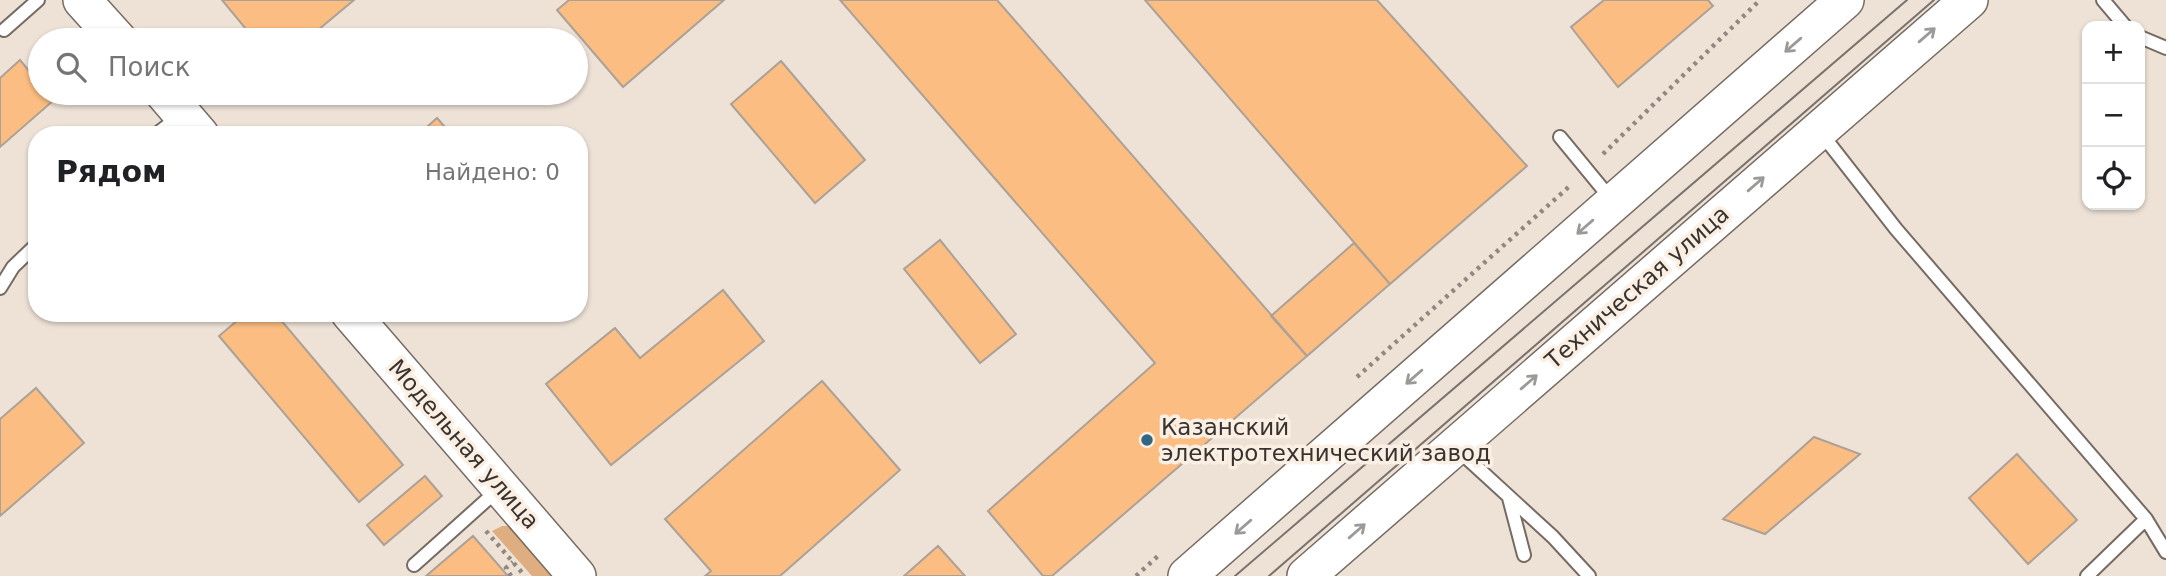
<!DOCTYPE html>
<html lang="ru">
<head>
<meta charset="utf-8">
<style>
  :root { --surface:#fff; --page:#f2f2f2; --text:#202124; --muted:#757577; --line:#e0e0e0 }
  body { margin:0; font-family:"DejaVu Sans",sans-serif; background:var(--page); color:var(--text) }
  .controls { position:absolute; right:21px; top:21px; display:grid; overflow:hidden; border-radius:14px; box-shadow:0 2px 5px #0004 }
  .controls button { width:63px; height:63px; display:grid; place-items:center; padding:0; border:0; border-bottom:2px solid var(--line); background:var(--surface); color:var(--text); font:35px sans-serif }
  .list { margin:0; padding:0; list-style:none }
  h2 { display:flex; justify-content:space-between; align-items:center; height:91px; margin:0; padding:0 28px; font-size:30px }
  h2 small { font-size:23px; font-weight:400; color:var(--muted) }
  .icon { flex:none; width:38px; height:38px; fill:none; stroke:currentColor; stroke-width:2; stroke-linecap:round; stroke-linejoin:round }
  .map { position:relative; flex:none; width:2166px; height:576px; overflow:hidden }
  .search { position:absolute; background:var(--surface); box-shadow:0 2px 5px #0004; left:28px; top:28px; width:560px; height:77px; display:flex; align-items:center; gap:18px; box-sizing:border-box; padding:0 24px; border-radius:38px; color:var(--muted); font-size:26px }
  .panel { position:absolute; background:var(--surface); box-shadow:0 2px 5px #0004; left:28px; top:126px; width:560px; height:196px; border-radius:28px }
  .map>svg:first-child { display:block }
  .green { fill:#dfae80 }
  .building { fill:#fbbd81; stroke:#aca197; stroke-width:2 }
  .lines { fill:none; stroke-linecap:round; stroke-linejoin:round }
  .lane-casing { stroke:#766b62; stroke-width:16 }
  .secondary-casing { stroke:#766b62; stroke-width:40 }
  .path { stroke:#908880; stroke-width:4.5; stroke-dasharray:3.5 5; stroke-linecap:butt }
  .lane { stroke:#fff; stroke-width:12 }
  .secondary { stroke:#fff; stroke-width:37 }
  .tram { stroke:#7a726c; stroke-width:2 }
  .oneway { stroke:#9c9997 }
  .poi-dot { fill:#336683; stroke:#fbefe4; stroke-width:2.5 }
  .labels { text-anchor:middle; stroke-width:7; stroke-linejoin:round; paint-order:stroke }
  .street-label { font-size:23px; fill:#38332f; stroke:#fbefe4 }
  .poi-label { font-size:23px; fill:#38332f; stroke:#fbefe4; text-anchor:start }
</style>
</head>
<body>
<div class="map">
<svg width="2166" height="576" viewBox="0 0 2166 576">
  <rect width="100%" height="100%" fill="#eee2d7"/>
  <!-- green -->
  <path class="green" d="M502 526H513L559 576H532L492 531Z"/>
  <!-- building -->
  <path class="building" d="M222 0H354L306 40H255Z
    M569 0H724L623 87 557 10Z
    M840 0H997L1307 356 1052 576H1043L988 511 1155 363Z
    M1145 0H1377L1527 166 1390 284Z
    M1604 0H1708L1713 6 1618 87 1571 27Z
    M20 60 40 84V93H48L54 100 0 147V78Z
    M781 61 865 160 815 203 731 104Z
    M437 118 452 135H418Z
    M940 240 1016 334 980 363 904 269Z
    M1354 243 1390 284 1307 356 1271 316Z
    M723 290 764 341 611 465 546 384 615 328 640 358Z
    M246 313H275L403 465 359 502 219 336Z
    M822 381 900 470 780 576H705L711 571 665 519Z
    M36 388 84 443 0 516V419Z
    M1814 437 1860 454 1765 534 1723 519Z
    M2017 454 2077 520 2028 564 1969 498Z
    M425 476 442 496 384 545 367 525Z
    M473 536 508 576H426Z
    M938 546 965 576H904Z"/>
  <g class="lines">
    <defs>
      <path id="lane" d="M2103 0 2125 26
        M4 30 38 0
        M2140 37 2166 48
        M1821 133 1896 229 2146 519 2166 552
        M155 135 180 116
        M1560 137 1611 199
        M0 288 13 267 37 244
        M1457 449 1553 537 1589 576
        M1509 498 1524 555
        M414 565 500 488
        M2087 576 2146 519"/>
      <path id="secondary" d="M82 0 118 40
        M164 93 200 135
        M350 313 577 576
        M1187 576 1845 0
        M1306 576 1969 0"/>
    </defs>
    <!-- lane casing -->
    <use href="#lane" class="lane-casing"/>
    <!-- secondary casing -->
    <use href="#secondary" class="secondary-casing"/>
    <!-- path -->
    <path class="path" d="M1603 154 1760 0
      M1357 377 1572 184
      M486 531 525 576
      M511 576 506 568 513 562
      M1136 576 1158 556"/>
    <!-- lane -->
    <use href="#lane" class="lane"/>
    <!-- secondary -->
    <use href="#secondary" class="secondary"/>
    <!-- tram -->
    <path class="tram" d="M1235 576 1907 0
      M1269 576 1934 0"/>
  </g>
  <!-- one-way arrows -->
  <defs><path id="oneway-shaft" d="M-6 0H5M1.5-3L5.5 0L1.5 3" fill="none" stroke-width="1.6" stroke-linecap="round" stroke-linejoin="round" transform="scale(1.75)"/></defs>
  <g class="oneway">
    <use href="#oneway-shaft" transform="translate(1927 35) rotate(-41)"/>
    <use href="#oneway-shaft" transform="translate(1793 45) rotate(139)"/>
    <use href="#oneway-shaft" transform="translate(1756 184) rotate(-41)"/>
    <use href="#oneway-shaft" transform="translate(1585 227) rotate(139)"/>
    <use href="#oneway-shaft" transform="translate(1414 377) rotate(139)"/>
    <use href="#oneway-shaft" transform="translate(1529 382) rotate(-41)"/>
    <use href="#oneway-shaft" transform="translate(1243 527) rotate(139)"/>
    <use href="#oneway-shaft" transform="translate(1357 531) rotate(-41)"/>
  </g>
  <!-- markers -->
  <circle class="poi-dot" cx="1147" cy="440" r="7"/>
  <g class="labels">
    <!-- street labels -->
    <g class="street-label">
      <text transform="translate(1637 287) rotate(-41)" y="8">Техническая улица</text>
      <text transform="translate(464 444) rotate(49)" y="8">Модельная улица</text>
    </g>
    <!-- poi labels -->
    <g class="poi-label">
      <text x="1161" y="435">Казанский<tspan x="1161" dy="26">электротехнический завод</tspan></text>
    </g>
  </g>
</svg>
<div class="controls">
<button>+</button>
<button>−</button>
<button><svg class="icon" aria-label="locate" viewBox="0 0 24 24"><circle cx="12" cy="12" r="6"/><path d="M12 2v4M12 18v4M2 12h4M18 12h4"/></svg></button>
</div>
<div class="search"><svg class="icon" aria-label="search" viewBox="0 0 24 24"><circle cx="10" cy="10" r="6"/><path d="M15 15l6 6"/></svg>Поиск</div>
<section class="panel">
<h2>Рядом<small>Найдено: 0</small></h2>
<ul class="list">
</ul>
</section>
</div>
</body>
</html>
